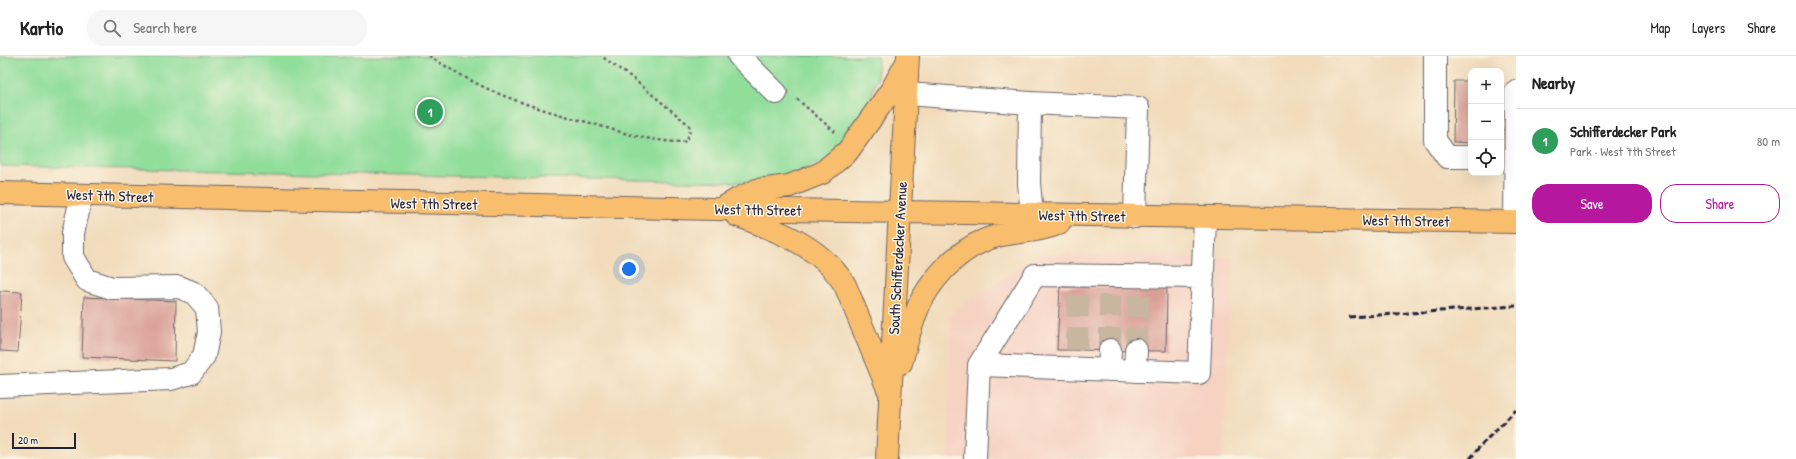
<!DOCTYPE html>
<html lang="en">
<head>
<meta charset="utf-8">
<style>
  :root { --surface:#fff; --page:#f6f6f6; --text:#222; --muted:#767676; --line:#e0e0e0; --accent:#b5179e }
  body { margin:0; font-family:"Patrick Hand",sans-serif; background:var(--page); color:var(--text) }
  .controls { position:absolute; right:12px; top:12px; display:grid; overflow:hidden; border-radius:8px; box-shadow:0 4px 16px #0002 }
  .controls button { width:36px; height:36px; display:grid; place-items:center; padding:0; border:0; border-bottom:1px solid var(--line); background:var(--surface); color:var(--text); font:20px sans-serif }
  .scale { position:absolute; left:12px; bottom:10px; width:64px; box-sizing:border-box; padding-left:4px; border:2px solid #22223b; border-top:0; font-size:11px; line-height:14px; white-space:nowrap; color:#22223b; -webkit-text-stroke:3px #fcf5e5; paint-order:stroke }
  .you { position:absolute; left:629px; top:213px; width:14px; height:14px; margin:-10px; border:3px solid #fff; border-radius:50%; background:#1a73e8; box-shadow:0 0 0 6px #1a73e833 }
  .badge { display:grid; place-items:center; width:26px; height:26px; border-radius:50%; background:var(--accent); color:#fff; font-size:13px; font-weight:700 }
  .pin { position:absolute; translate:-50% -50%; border:2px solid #fff; box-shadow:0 1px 4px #0006 }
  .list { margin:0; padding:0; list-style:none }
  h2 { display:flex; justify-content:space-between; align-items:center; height:52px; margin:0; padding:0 16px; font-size:17px }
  h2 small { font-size:13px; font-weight:400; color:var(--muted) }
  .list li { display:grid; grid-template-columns:26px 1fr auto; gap:12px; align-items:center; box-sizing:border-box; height:64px; padding:0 16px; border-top:1px solid var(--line) }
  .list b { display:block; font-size:15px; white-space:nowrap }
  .list p { margin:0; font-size:13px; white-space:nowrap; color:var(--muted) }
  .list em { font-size:13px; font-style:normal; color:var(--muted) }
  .actions { display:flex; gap:8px; padding:12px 16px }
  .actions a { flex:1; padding:9px 0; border:1px solid var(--accent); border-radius:16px; text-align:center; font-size:14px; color:var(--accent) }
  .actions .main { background:var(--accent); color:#fff }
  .icon { flex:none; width:22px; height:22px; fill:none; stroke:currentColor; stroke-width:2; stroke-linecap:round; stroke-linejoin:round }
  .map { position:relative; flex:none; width:1516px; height:403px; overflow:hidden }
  header { display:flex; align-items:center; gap:24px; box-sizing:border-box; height:56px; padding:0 20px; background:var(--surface); border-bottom:1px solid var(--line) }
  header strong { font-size:19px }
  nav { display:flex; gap:22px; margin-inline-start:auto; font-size:14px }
  .search { width:280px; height:36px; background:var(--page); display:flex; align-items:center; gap:10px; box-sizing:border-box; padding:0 14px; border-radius:16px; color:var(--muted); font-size:15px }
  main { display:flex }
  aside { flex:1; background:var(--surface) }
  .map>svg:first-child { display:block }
  .built { fill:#f6d2c3 }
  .green { fill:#91de9b; stroke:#5a806b }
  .building { fill:#daa098 }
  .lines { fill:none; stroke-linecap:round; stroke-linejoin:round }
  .minor-tunnel { stroke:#c8b6a1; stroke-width:22; stroke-dasharray:22 11; stroke-linecap:butt }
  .minor-casing { stroke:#6a6368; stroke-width:24 }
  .major-casing { stroke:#6a6368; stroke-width:24 }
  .path { stroke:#6a6368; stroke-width:2.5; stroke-dasharray:3 3; stroke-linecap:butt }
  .minor { stroke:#fff; stroke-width:22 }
  .major { stroke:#f9be6d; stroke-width:22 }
  .rail { stroke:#22223b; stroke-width:3; stroke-dasharray:6 3; stroke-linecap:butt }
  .labels { text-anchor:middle; stroke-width:3; stroke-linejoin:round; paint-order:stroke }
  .street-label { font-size:15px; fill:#22223b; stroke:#fcf5e5 }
</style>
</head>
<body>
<header>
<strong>Kartio</strong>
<div class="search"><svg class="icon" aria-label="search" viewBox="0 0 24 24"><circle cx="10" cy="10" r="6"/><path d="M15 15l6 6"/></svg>Search here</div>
<nav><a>Map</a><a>Layers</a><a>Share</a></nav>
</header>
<main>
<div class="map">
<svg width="1516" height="403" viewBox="0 0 1516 403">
  <rect width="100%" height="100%" fill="#fcf5e5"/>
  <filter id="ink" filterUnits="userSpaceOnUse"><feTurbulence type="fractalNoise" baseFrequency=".025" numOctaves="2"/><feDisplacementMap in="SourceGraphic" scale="8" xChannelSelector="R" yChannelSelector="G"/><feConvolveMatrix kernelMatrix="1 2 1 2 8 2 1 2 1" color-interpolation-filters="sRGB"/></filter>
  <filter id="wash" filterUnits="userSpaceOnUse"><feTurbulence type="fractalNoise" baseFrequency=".012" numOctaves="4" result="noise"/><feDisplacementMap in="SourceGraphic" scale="16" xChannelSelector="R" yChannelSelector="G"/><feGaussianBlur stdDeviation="0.9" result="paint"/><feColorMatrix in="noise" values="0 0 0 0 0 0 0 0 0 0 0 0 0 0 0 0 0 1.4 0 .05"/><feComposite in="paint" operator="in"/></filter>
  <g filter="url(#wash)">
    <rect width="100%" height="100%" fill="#f1dbbb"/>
    <!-- built -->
    <path class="built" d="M1038 198 1233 201 1223 403H948L951 258Z"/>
    <!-- green -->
    <path class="green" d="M0 0H878L877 24 870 43 841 86 824 105 771 127 0 110Z"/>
    <g id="blocks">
      <!-- building -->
      <path class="building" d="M1454 25H1471V87L1453 86Z
        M1060 231H1167L1166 295 1057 294Z
        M0 235 22 236 18 296 0 295Z
        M84 241 176 245 175 305 82 301Z"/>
    </g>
  </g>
  <g filter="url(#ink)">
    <use href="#blocks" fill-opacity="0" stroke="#6a6368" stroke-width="1"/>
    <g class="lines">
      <!-- minor-tunnel -->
      <path class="minor-tunnel" d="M1077 294 1078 231
        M1110 294V231
        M1136 294 1139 231"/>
      <defs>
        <path id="minor" d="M739 0 776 37
          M1435 0V84L1447 101H1471
          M907 38 1030 47 1029 127 1032 159
          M1030 47 1138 52 1135 161
          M1515 166 1516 35
          M979 309 1035 219 1203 221
          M1109 314 1110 294
          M1135 315 1136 294
          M0 330 171 323 191 317 204 300 209 276 207 252 194 237 179 231 112 232 87 224 73 201V177L82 139
          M975 403 979 309 1199 317 1205 162"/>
        <path id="major" d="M0 137C505 150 1011 159 1516 166
          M721 153 740 142 757 134 789 130 822 117 848 95 892 33 906 8
          M736 159C776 174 821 190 845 229L888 333
          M901 307C907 286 912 263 922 243 938 215 965 188 997 180 1017 175 1041 176 1059 167
          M887 403 908 0"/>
      </defs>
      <!-- minor casing -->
      <use href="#minor" class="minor-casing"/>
      <!-- major casing -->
      <use href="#major" class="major-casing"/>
      <!-- path -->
      <path class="path" d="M429 0C453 15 480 31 507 41 535 52 565 60 594 68 623 77 653 86 684 86 688 81 692 76 689 69L631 21 601 0
        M797 43 835 76"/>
      <!-- minor -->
      <use href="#minor" class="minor"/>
      <!-- major -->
      <use href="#major" class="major"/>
      <!-- rail -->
      <path class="rail" d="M1349 261 1516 250
        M1470 403 1481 389 1516 354"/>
    </g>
  </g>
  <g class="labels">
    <!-- street labels -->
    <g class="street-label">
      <text transform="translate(110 140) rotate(2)" y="5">West 7th Street</text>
      <text transform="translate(434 148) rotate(1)" y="5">West 7th Street</text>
      <text transform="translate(758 154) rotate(1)" y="5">West 7th Street</text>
      <text transform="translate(1082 160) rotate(1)" y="5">West 7th Street</text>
      <text transform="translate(1406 165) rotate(1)" y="5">West 7th Street</text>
      <text transform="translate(898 202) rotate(-87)" y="5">South Schifferdecker Avenue</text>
    </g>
  </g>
</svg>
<div class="controls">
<button>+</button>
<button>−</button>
<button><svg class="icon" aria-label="locate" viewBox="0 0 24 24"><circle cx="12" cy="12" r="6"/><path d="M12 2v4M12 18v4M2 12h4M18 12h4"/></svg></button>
</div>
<div class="scale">20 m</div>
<div class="you"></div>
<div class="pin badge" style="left:430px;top:56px;background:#2e9e5b">1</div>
</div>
<aside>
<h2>Nearby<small></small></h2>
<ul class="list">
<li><span class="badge" style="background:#2e9e5b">1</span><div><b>Schifferdecker Park</b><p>Park · West 7th Street</p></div><em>80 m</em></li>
</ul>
<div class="actions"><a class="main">Save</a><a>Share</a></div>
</aside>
</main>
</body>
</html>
